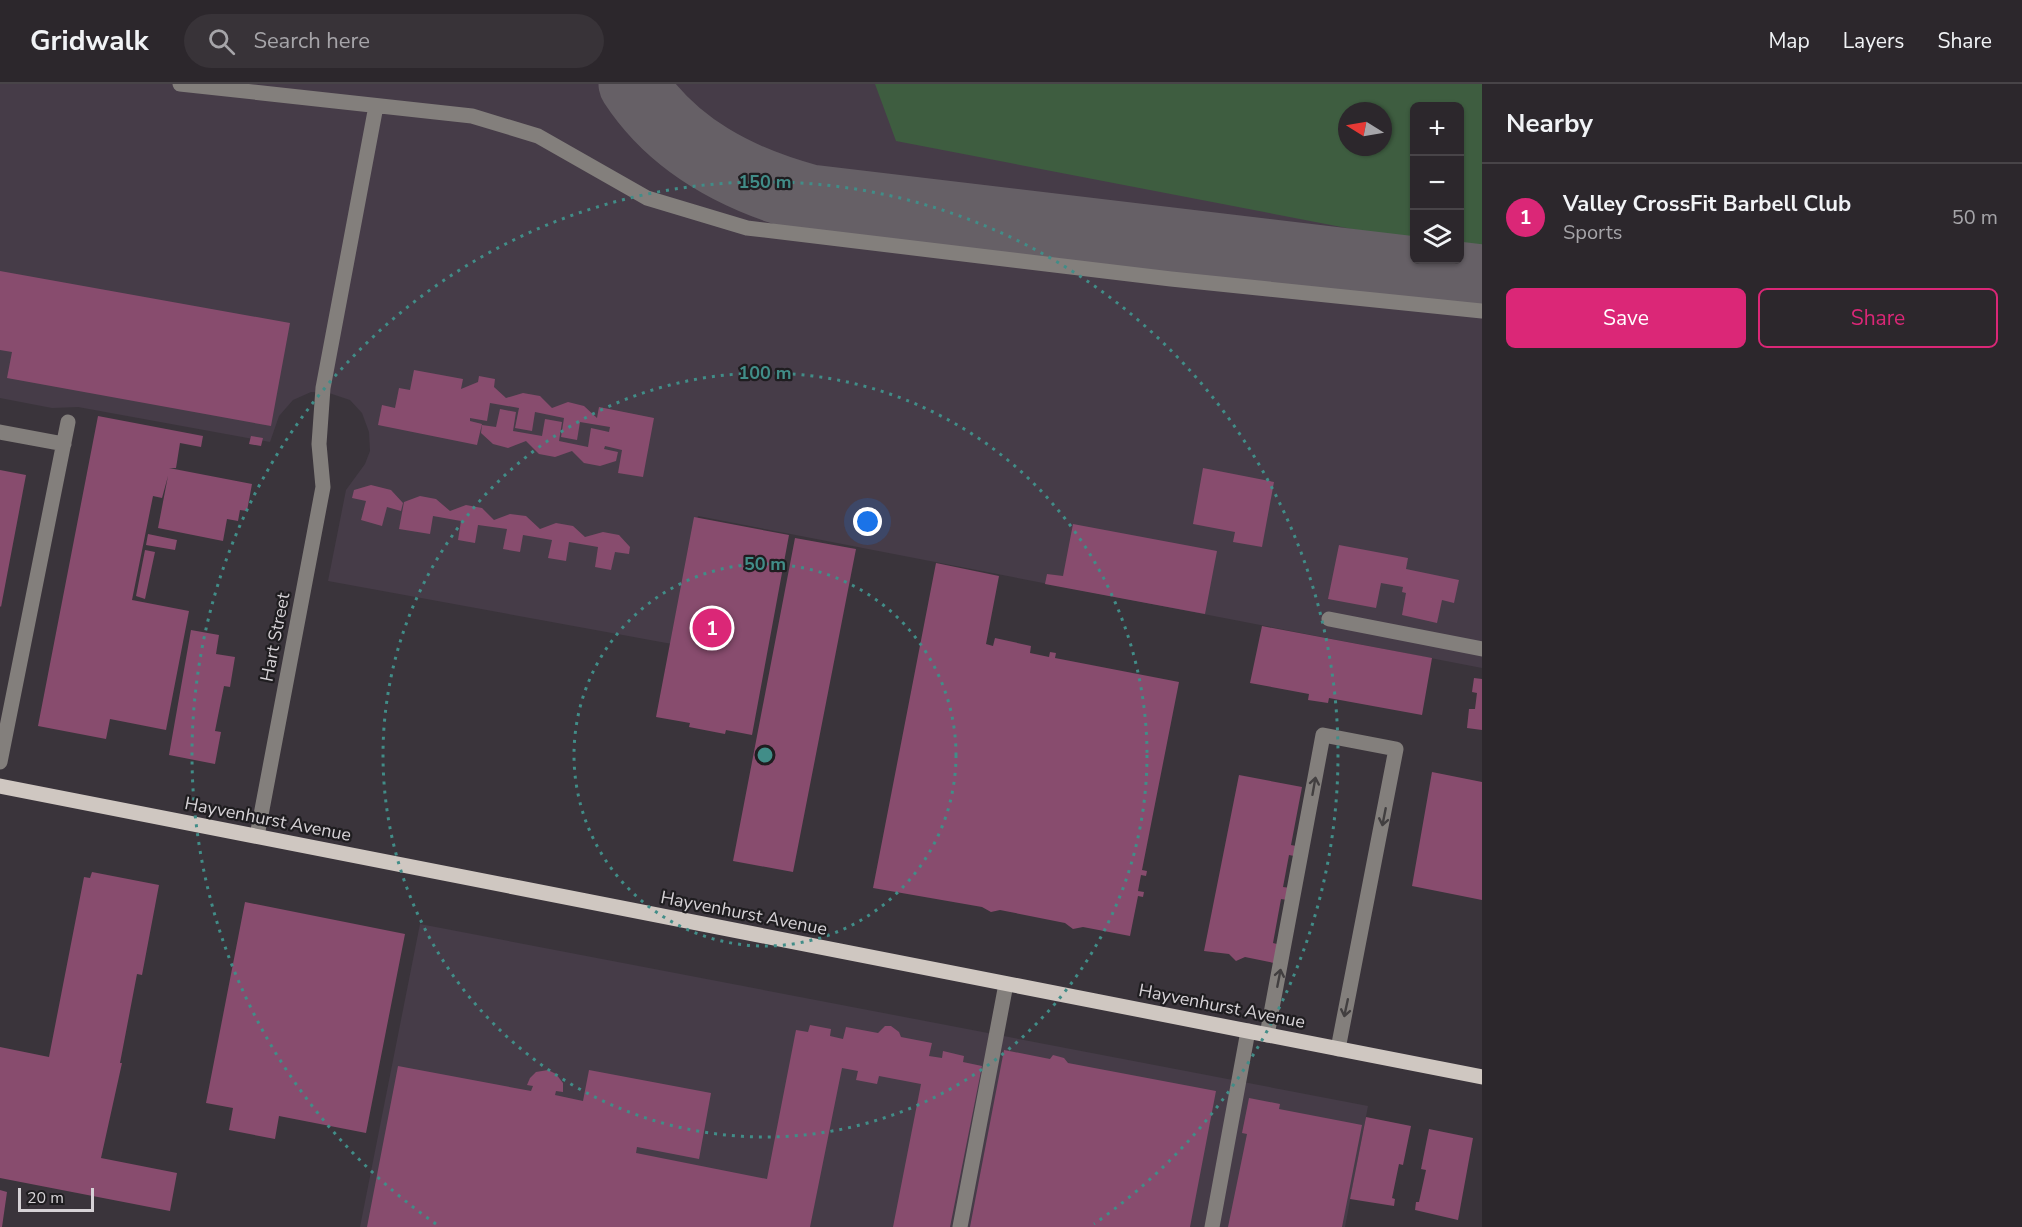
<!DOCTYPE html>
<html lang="en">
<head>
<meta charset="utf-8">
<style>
  :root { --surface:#2c272c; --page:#383338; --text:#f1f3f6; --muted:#a6a5a9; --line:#484448; --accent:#db2777 }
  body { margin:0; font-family:"Nunito Sans",sans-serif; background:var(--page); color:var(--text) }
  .controls { position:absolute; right:18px; top:18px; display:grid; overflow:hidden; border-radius:9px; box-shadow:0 2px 4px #0004 }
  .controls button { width:54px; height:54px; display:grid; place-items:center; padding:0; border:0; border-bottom:2px solid var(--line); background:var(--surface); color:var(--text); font:30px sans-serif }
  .compass { position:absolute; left:1338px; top:18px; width:54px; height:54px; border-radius:50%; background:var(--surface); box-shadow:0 2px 4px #0004; rotate:281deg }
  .scale { position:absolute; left:18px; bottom:15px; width:76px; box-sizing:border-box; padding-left:6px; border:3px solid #d6d2d6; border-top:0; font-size:16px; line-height:21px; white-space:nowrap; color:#d6d2d6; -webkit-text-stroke:4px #1f1d20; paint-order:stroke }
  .you { position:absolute; left:868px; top:438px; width:21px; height:21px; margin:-15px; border:4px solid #fff; border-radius:50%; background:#1a73e8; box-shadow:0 0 0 9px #1a73e833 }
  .badge { display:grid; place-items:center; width:39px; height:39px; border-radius:50%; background:var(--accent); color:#fff; font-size:20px; font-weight:700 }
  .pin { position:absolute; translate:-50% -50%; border:3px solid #fff; box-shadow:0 2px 6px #0006 }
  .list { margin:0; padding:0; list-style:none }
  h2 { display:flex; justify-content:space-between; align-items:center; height:78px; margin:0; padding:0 24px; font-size:26px }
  h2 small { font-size:20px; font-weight:400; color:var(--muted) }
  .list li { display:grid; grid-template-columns:39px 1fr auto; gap:18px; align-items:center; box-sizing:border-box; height:108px; padding:0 24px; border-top:2px solid var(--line) }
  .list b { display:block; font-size:22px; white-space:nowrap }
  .list p { margin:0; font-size:20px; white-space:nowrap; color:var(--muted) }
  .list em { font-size:20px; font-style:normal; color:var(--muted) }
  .actions { display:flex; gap:12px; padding:18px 24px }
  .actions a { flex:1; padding:14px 0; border:2px solid var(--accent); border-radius:9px; text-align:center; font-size:21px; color:var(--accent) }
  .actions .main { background:var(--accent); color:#fff }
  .icon { flex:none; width:33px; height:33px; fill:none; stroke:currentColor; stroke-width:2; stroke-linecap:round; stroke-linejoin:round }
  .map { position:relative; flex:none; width:1482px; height:1143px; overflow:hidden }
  header { display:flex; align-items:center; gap:36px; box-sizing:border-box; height:84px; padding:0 30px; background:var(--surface); border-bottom:2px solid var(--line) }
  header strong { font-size:28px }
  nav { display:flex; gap:33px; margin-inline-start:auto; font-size:21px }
  .search { width:420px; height:54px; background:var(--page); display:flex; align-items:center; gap:15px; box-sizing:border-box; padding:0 21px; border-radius:33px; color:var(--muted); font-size:22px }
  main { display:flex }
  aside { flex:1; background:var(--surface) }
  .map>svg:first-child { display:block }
  .built { fill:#463c48; fill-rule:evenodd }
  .green { fill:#3e5d40; fill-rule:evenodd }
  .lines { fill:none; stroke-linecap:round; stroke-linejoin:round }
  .taxiway { stroke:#666066; stroke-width:69 }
  .building { fill:#884c6e }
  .minor { stroke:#837f7c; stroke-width:15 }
  .major { stroke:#cfc7c1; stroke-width:15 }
  .oneway { stroke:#423f40 }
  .ring { fill:none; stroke:#418d88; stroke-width:3; stroke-dasharray:3 6 }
  .labels { text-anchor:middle; stroke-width:4.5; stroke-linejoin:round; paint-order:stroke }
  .street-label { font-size:18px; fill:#d6d2d6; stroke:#1f1d20 }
  .centre { fill:#418d88; stroke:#1f1d20; stroke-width:3 }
  .ring-label { font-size:18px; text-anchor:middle; font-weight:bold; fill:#418d88; stroke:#1f1d20; stroke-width:4.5; stroke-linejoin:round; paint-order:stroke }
</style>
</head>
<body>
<header>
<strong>Gridwalk</strong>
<div class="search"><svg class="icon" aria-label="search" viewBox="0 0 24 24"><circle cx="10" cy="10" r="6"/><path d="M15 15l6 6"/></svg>Search here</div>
<nav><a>Map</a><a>Layers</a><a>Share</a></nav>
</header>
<main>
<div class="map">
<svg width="1482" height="1143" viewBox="0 0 1482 1143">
  <rect width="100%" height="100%" fill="#3a343b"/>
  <!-- built -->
  <path class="built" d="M0 0H1482V584L698 432 672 560 328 497 346 406 365 380 370 367 369 348 362 329 350 316 329 309 311 308 293 316 279 332 270 358 78 323 52 324 0 314ZM1414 22H1460V176H1414ZM1347 27H1383V63H1347Z
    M420 840 1368 1022 1345 1143H360Z"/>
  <!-- green -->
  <path class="green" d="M875 0H1482V170L1460 165V22H1414V157L896 57ZM1347 27H1383V63H1347Z"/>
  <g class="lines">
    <!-- taxiway -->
    <path class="taxiway" d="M633 0C674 63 739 96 810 115L1482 195"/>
  </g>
  <!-- building -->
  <path class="building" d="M0 187 290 239 271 342 7 294 12 268 0 266Z
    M414 286 463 295 461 305 478 298 479 292 495 295 494 303 506 314 523 309 540 312 552 324 568 318 584 322 597 334 599 323 654 334 643 393 618 389 622 366 605 362 604 365 618 368 616 377 600 382 584 379 572 367 555 373 539 370 526 357 508 364 493 360 481 349 482 341 496 343 500 325 516 328 513 347 542 352 545 335 562 338 559 357 588 363 591 344 609 348 610 343 580 338 577 356 561 353 564 334 535 328 532 347 515 344 519 324 490 319 487 337 470 334V337L482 340 477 361 378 341 382 321 395 324 399 304 410 306Z
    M98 332 203 352 201 363 180 359 176 384H169L252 400 247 427 240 426 238 437 227 435 223 457 158 444 168 392 162 414 153 412 132 516 189 527 166 646 110 635 106 655 38 642Z
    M251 352 263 354 261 362 249 360Z
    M1203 384 1274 398 1262 463 1233 458 1235 448 1193 440Z
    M0 386 26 391 1 523 0 522Z
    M371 401 391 406 403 419 401 427 387 423 382 442 361 436 366 417 352 414 354 406Z
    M420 412 436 415 450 427 466 421 482 424 494 436 510 430 526 432 540 445 556 439 573 442 585 453 603 448 619 451 630 463 629 470 615 468 611 486 595 483 598 463 569 458 566 477 548 474 552 456 523 451 520 468 503 465 507 445 478 441 475 459 458 456 461 437 433 432 430 450 399 445 404 418Z
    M694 433 789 451 752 651 726 646 725 650 689 643 690 639 656 633Z
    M1073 440 1217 467 1205 530 1045 500 1047 490 1063 492Z
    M148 450 177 456 175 466 146 461Z
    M795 454 856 465 793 788 733 777Z
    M1339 461 1408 474 1406 485 1459 496 1454 519 1442 516 1437 539 1402 531 1406 509 1402 508 1403 503 1381 499 1376 524 1328 515Z
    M145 466 155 468 145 515 136 512Z
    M936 479 999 492 986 560 993 562 995 554 1031 562 1030 569 1049 573 1050 568 1056 569 1055 574 1179 598 1142 786 1147 787 1146 792 1141 791 1138 807 1144 808 1143 813 1138 812 1130 852 1083 843 1073 845 1065 839 1000 826 991 828 982 823 873 804Z
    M1262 542 1432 574 1422 631 1329 614 1328 619 1308 616 1309 610 1250 599Z
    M191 546 219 551 216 570 235 573 230 603 224 602 215 647 221 648 215 680 169 671Z
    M1474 594 1482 595V646L1467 644 1469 625H1475L1477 609 1472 608Z
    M1432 688 1482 698V816L1412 802Z
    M1239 691 1302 703 1291 761 1296 762 1294 772 1289 771 1283 803 1291 804 1288 816 1281 815 1273 859 1277 860 1274 879 1245 873 1236 877 1229 870 1204 867Z
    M92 788 159 801 142 891 137 890 120 979H122L101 1074 177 1089 170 1127 0 1094V963L49 973 84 793 90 794Z
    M245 818 405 850 366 1049 279 1032 275 1055 229 1046 233 1024 206 1019Z
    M810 941 831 945 830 952 843 955 846 943 878 949 885 942H891L899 948 901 953 932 959 929 972 942 974 943 967 964 972 963 978 982 982 950 1143H893L921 1000 879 992 877 1000 856 996 858 987 842 984 810 1143H367L398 982 531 1007 533 1002 527 1001 530 994 536 988 548 986 556 990 563 999V1008L556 1007 555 1011 583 1017 589 986 711 1009 699 1075 637 1063 636 1069 767 1095 796 946 808 948Z
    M1004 966 1050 975 1053 971 1064 974 1068 979 1216 1007 1190 1143H970Z
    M1249 1014 1280 1020 1279 1025 1362 1041 1342 1143H1228L1247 1050 1242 1049Z
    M1366 1033 1411 1042 1403 1081 1399 1080 1392 1114 1395 1115 1394 1122 1350 1115Z
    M1429 1045 1473 1054 1458 1136 1415 1126 1416 1118H1419L1426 1086 1421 1085Z
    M0 1106 7 1108 2 1143H0Z"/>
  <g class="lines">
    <!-- minor -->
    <path class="minor" d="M180 0 472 32 538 52 647 114 747 144 1171 195 1482 227
      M0 348 64 360
      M1329 535 1482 565
      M0 678 68 338
      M257 752 323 403 319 360 323 304 376 22
      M1267 951 1323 651 1396 665 1338 965
      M960 1143 1006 900
      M1212 1143 1248 947"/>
    <!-- major -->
    <path class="major" d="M0 702 1482 993"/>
  </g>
  <!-- one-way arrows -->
  <defs><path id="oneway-shaft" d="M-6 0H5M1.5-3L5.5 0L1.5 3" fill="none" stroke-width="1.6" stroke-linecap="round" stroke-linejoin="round" transform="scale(1.5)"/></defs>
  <g class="oneway">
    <use href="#oneway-shaft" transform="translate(1314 702) rotate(-80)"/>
    <use href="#oneway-shaft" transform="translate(1384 733) rotate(101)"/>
    <use href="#oneway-shaft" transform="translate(1279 894) rotate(-79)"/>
    <use href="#oneway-shaft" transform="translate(1346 924) rotate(102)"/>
  </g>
  <!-- distance rings -->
  <g class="ring">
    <circle cx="765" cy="671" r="191"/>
    <circle cx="765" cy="671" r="382"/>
    <path d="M436 1140A573 573 0 1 1 1094 1140"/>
  </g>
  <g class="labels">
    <!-- street labels -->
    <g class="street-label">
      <text transform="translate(275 553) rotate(-79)" y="6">Hart Street</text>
      <text transform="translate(268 735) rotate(11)" y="6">Hayvenhurst Avenue</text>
      <text transform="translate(744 829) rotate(11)" y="6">Hayvenhurst Avenue</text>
      <text transform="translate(1222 922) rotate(11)" y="6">Hayvenhurst Avenue</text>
    </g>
  </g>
  <circle cx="765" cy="671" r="9" class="centre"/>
  <g class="ring-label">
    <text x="765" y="104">150 m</text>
    <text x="765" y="295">100 m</text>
    <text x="765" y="486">50 m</text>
  </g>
</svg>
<div class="controls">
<button>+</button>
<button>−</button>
<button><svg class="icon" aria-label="layers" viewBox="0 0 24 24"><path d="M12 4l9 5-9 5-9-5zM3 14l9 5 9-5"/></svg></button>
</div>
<svg class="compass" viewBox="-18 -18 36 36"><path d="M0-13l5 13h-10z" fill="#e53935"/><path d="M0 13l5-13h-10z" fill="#a6a5a9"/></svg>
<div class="scale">20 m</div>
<div class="you"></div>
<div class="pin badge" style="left:712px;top:544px">1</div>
</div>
<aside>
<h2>Nearby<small></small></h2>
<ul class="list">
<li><span class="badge">1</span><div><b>Valley CrossFit Barbell Club</b><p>Sports</p></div><em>50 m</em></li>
</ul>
<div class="actions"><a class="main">Save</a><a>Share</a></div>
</aside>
</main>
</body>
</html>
